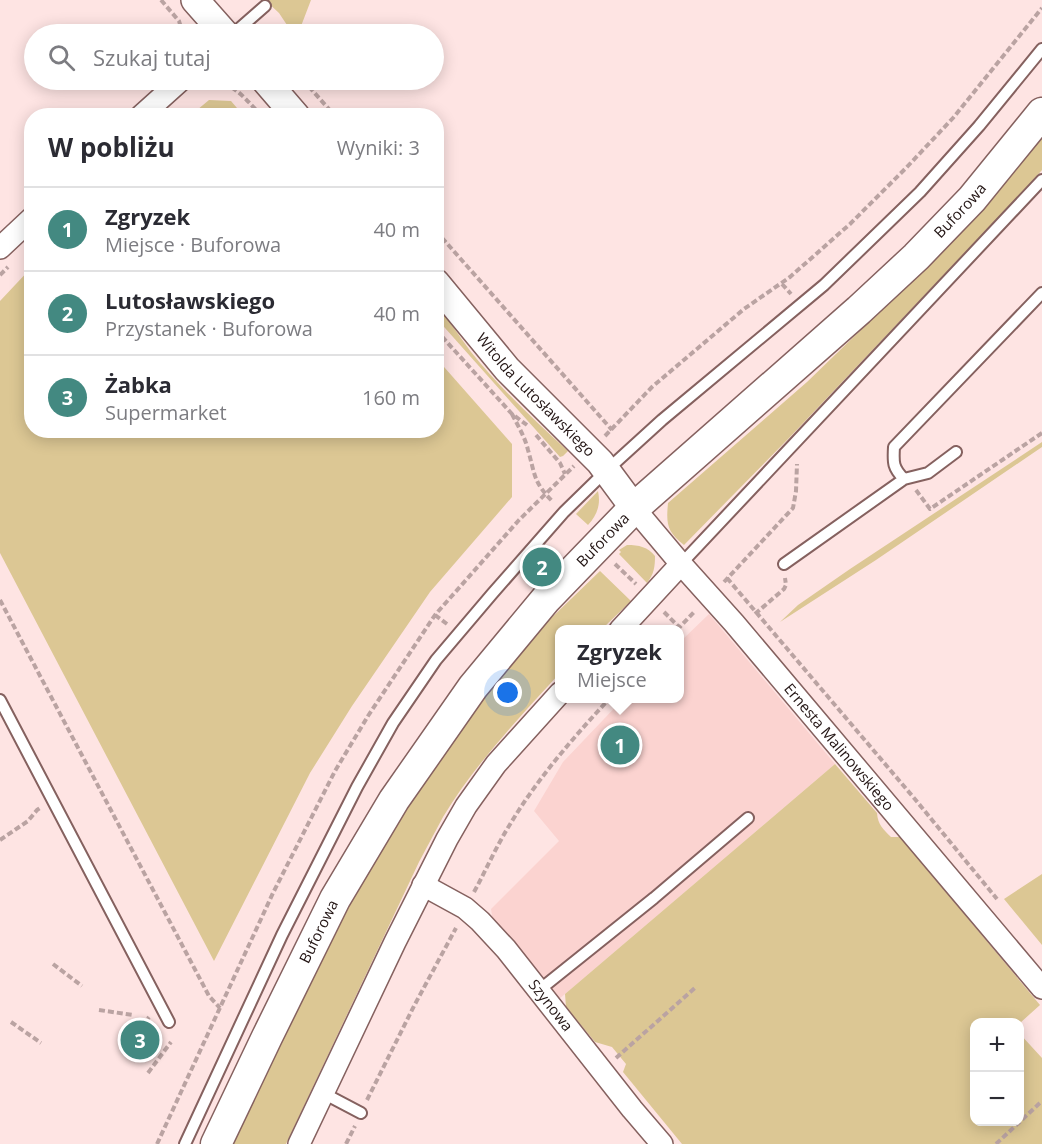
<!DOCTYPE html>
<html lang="pl">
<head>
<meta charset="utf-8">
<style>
  :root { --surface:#fff; --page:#f2f2f3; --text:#2b2b33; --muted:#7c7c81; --line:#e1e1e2; --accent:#438981 }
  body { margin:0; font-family:"Open Sans",sans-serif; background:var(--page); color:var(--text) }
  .controls { position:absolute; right:18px; bottom:18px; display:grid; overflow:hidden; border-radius:12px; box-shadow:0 3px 15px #0003 }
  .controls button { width:54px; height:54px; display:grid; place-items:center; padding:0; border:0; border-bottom:2px solid var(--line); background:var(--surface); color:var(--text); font:30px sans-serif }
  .you { position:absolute; left:508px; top:693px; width:21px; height:21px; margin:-15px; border:4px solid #fff; border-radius:50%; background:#1a73e8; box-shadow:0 0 0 9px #1a73e833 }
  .badge { display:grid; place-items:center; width:39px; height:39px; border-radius:50%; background:var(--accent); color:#fff; font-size:20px; font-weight:700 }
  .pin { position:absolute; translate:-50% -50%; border:3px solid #fff; box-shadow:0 2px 6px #0006 }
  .popup { position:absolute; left:555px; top:625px; width:129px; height:78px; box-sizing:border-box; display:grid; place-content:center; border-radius:12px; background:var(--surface); filter:drop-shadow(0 2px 4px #0005); font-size:20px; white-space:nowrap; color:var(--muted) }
  .popup b { font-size:22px; color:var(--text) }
  .popup::after { content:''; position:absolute; left:50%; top:100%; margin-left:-12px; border:12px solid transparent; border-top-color:var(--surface) }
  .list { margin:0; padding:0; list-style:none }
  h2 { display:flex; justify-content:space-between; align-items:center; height:78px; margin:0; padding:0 24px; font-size:26px }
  h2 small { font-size:20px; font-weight:400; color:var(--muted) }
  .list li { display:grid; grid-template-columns:39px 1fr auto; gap:18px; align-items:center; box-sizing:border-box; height:84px; padding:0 24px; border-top:2px solid var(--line) }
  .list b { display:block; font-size:22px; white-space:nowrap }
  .list p { margin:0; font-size:20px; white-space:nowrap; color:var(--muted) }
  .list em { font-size:20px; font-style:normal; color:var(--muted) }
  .icon { flex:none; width:33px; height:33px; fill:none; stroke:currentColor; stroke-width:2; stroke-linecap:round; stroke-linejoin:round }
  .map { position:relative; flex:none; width:1042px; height:1144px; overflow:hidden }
  .search { position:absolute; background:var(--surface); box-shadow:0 3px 15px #0003; left:24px; top:24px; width:420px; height:66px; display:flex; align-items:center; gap:15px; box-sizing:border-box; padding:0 21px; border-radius:33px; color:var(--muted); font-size:22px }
  .panel { position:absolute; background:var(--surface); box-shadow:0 3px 15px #0003; left:24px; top:108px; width:420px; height:330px; border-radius:24px }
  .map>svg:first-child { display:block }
  .built { fill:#fbd3d0 }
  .green { fill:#dcc794 }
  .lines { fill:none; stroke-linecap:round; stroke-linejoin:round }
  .service-casing { stroke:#85615f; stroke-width:14 }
  .minor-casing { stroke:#85615f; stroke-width:24 }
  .tertiary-casing { stroke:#85615f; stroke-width:30 }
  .secondary-casing { stroke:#85615f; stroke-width:33 }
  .path { stroke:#baa3a2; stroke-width:4; stroke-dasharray:6 3; stroke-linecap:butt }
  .service { stroke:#fff; stroke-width:10 }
  .minor { stroke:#fff; stroke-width:21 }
  .tertiary { stroke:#fff; stroke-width:27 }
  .secondary { stroke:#fff; stroke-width:30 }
  .labels { text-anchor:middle; stroke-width:4.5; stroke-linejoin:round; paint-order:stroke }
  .street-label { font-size:15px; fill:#231514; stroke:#fff6f5 }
</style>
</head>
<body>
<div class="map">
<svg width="1042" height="1144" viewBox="0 0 1042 1144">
  <rect width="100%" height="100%" fill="#fee4e3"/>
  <!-- built -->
  <path class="built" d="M709 614 835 764 558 1000 493 922 491 909 559 841 534 811 563 762 623 699 680 698V642Z"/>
  <!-- green -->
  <path class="green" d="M265 0H311L298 34H293L279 13Z
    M209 100 231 101 243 115H191Z
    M1042 134V170L1028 186 790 437 684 545C667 532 666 524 668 503L807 382 866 325 924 268Z
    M31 268 32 430H436L437 359 512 444V497L430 592 352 706 310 773 214 961 0 553V301Z
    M436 303C448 319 459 336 471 352 500 388 534 420 568 451L563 456 560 457 437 319Z
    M1042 442V447L876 560 780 622 798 605 850 569Z
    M598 491C601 505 597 515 588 525L576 514Z
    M627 545C639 545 648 547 655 556 655 567 654 574 647 583L619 554 621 552 619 550Z
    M600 571 631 601 602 629 560 630V673C518 719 475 764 443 817 435 832 427 847 419 862L286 1144H233L263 1076 356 890 428 774 503 672 543 626Z
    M835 764 877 813C878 825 883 829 891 837H900L1040 1005 1020 1023 974 1022V1122H1020V1034L1042 1058V1144H682L623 1072 626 1064 612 1047 595 1042 566 1007 565 994Z
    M1042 874V945L1004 899Z"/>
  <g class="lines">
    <defs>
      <path id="service" d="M233 34 265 6
        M956 452 928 473 904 479C893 468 893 463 894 447L1042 293
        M681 564 1042 180
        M784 564 904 479
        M0 700 169 1022
        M538 991 654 898 748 818
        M323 1093 361 1113
        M185 1144 282 935 357 787 393 723 436 660 492 594 564 512 606 471 662 420 824 285 920 192 979 126 1042 49"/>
      <g id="minor">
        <path d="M141 116 181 80"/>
        <path d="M0 248 32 218"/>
        <path id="s1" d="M634 508 681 564 734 623 1042 988"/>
        <path d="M620 630 681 564"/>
        <path id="s2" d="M423 885 465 908 480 921 506 949 632 1109 662 1144"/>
        <path d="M299 1144 395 942 447 839 466 806 496 764 560 693"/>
      </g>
      <g id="tertiary">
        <path d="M195 0 225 34"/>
        <path d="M265 80 296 116"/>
        <path id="s3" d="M436 283 507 369 600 462 634 508"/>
      </g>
      <g id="secondary">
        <path id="s4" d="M216 1144 267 1037 335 899 394 800 473 687 546 599 634 508 859 310 916 257 972 199 1042 113"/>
      </g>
    </defs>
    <!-- service casing -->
    <use href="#service" class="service-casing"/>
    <!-- minor casing -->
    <use href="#minor" class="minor-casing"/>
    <!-- tertiary casing -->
    <use href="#tertiary" class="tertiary-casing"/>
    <!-- secondary casing -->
    <use href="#secondary" class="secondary-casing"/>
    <!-- path -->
    <path class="path" d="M161 0 179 21 183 34
      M262 27 275 34
      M277 34 279 25
      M206 80 208 81C232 82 241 94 257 111
      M303 80 335 116
      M114 116 121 110
      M436 231 612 430
      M0 275 8 267
      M782 284 791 294
      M436 330 512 414 527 425
      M512 414C518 426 525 437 528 450 535 474 533 482 553 502
      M536 435 560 463 565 474
      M605 436 652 387 744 309 790 277 850 224 906 168 953 118 1042 8
      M916 490 930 509 1042 433
      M615 564 636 584
      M727 578 914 798 997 899
      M724 582 793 508 796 491 797 464
      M0 600 209 996 220 1008
      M664 612 679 627
      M755 614 784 589 786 585 785 578
      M435 615 447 624
      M677 630 695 611
      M0 840 28 821 37 810 40 808
      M474 892C486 870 496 847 509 826 537 779 573 738 610 698
      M53 964 82 986
      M99 1010 133 1015
      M11 1022 41 1043
      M137 1033 149 1017
      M616 1058 696 987
      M148 1073 171 1042
      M367 1100 414 1006 456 928
      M157 1144 273 893 335 771 368 716 435 615 519 520 574 466
      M346 1144 355 1126
      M996 1144 1042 1101"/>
    <!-- service -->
    <use href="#service" class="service"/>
    <!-- minor -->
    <use href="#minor" class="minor"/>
    <!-- tertiary -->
    <use href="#tertiary" class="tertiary"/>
    <!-- secondary -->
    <use href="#secondary" class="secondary"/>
  </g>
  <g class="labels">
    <!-- street labels -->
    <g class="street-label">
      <text dy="5" stroke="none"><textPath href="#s4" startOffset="1208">Buforowa</textPath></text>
      <text dy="5" stroke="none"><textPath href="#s3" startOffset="150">Witolda Lutosławskiego</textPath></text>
      <text dy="5" stroke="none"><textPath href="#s4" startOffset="722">Buforowa</textPath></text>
      <text dy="5" stroke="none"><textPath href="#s1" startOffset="315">Ernesta Malinowskiego</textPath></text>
      <text dy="5" stroke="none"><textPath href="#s4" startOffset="236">Buforowa</textPath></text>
      <text dy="5" stroke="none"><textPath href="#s2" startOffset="178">Szynowa</textPath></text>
    </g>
  </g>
</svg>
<div class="controls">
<button>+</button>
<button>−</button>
</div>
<div class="you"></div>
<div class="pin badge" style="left:620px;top:745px">1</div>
<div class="popup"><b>Zgryzek</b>Miejsce</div>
<div class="pin badge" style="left:542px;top:567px">2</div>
<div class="pin badge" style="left:140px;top:1040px">3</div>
<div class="search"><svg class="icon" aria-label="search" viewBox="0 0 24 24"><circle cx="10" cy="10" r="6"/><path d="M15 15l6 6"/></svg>Szukaj tutaj</div>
<section class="panel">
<h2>W pobliżu<small>Wyniki: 3</small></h2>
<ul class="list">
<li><span class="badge">1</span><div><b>Zgryzek</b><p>Miejsce · Buforowa</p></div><em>40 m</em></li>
<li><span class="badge">2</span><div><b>Lutosławskiego</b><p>Przystanek · Buforowa</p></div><em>40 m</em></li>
<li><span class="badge">3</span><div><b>Żabka</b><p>Supermarket</p></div><em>160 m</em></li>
</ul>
</section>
</div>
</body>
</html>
